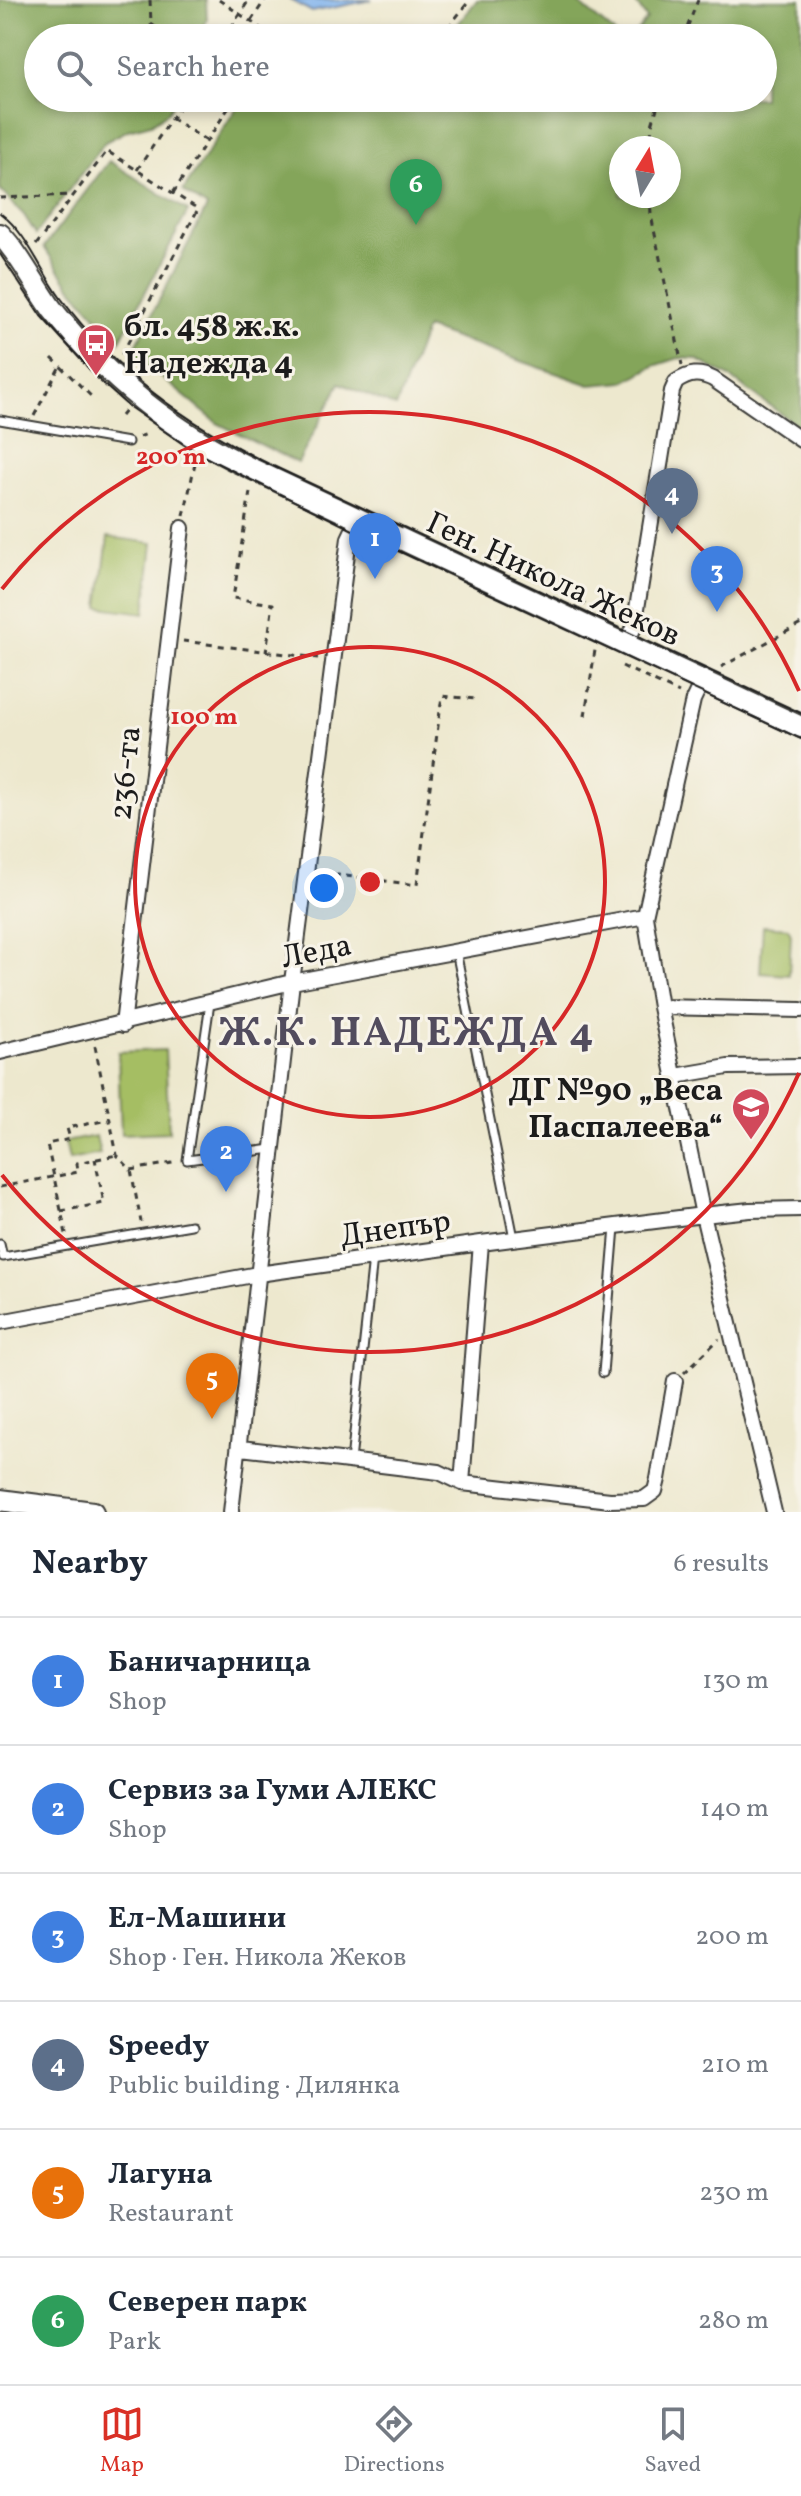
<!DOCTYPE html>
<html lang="en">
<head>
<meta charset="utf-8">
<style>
  :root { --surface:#fff; --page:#f2f2f3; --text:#1f2937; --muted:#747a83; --line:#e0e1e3; --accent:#d93025 }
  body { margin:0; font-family:Vollkorn,serif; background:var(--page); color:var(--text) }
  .compass { position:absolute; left:609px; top:136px; width:72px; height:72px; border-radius:50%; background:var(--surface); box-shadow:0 4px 12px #0003; rotate:10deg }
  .you { position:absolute; left:324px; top:888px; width:28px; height:28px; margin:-20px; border:6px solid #fff; border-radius:50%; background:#1a73e8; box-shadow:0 0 0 12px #1a73e833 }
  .badge { display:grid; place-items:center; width:52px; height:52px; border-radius:50%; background:var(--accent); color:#fff; font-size:26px; font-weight:700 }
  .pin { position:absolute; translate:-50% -66px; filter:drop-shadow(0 2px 4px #0008) }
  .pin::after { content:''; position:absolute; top:42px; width:28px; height:24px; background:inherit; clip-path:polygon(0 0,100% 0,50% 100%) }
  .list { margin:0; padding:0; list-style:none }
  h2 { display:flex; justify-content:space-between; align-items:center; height:104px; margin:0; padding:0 32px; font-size:34px }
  h2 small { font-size:26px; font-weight:400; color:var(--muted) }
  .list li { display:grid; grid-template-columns:52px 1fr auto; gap:24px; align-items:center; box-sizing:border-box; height:128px; padding:0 32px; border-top:2px solid var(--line) }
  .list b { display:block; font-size:30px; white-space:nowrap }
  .list p { margin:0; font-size:26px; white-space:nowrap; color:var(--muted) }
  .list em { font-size:26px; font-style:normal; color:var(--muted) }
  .icon { flex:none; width:44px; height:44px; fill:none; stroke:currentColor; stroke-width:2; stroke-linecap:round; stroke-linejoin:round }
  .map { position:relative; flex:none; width:801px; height:1512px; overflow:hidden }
  .search { position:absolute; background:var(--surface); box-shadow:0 4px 12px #0003; left:24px; right:24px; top:24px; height:88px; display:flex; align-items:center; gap:20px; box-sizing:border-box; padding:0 28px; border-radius:44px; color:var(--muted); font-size:30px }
  .sheet { height:872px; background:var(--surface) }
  nav { display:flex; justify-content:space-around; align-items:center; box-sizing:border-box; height:112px; border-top:2px solid var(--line); background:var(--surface); font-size:22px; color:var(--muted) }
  nav a { display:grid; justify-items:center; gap:4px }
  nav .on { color:var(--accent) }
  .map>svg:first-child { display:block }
  .green { fill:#a5be64; stroke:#606d40; stroke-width:2 }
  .forest { fill:#84a55a; stroke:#50603b; stroke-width:2; fill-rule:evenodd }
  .water { fill:#80b2ed; stroke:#4e6784; stroke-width:2 }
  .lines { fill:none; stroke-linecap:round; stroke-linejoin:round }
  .lane-casing { stroke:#3b3b37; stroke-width:11 }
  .street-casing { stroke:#3b3b37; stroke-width:18 }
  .secondary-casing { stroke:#3b3b37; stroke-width:24 }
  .path { stroke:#3b3b37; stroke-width:3; stroke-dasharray:6 6; stroke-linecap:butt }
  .lane { stroke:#fff; stroke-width:7 }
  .street { stroke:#fff; stroke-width:14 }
  .secondary { stroke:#fff; stroke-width:20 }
  .tram { stroke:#1c1c1c; stroke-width:2 }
  .ring { fill:none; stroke:#d62828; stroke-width:4 }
  .labels { text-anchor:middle; stroke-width:6; stroke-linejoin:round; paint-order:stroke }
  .poi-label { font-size:32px; font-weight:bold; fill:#1c1c1c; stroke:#f7f3e8; text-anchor:start }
  .street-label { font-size:32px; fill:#1c1c1c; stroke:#f7f3e8 }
  .district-label { font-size:40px; font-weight:bold; letter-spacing:2px; fill:#524c5e; stroke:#f7f3e8 }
  .centre { fill:#d62828; stroke:#f7f3e8; stroke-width:4 }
  .ring-label { font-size:24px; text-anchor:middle; font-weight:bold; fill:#d62828; stroke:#f7f3e8; stroke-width:6; stroke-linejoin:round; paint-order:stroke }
</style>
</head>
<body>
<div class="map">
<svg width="801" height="1512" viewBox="0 0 801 1512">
  <rect width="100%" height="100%" fill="#f7f3e8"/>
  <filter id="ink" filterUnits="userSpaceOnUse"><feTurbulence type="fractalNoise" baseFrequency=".0125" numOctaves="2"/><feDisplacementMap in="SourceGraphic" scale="16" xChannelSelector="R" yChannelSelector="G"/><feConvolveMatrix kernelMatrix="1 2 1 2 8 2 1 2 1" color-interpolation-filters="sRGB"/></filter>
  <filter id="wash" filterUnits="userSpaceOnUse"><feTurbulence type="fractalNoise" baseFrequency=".006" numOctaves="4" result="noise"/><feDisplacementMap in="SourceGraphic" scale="32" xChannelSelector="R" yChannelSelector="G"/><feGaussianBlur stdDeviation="1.8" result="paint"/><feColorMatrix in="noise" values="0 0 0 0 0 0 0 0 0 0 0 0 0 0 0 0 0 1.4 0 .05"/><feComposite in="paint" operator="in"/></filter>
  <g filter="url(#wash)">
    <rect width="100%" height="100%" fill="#ede8ce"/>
    <!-- green -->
    <path class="green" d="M108 537 153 543 145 613 99 607Z
      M763 926 788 928 791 934 789 975 760 973Z
      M165 1050 169 1132 121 1134 118 1052Z
      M96 1136 100 1154 69 1160 65 1142Z"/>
    <!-- forest -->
    <path class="forest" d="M0 0H206L207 20 198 38H38V98H177L168 112 151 124 128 130 105 142 36 234 24 215 0 190Z
      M477 0H575L619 37 635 34 647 19 634 0H801V428L728 376 696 359 679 358 654 366 624 382 590 385 426 328 396 407 340 383 298 463 217 423 132 353 207 207 183 191 243 98H763V38H447ZM669 148V196H621V148Z
      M109 161 188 211 119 342 70 286 44 247Z"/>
    <!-- water -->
    <path class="water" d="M290 0H372L312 12Z"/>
  </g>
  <g filter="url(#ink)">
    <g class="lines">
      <defs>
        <path id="lane" d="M0 420 128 442
          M456 951 514 1238
          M210 1003 187 1160 272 1149
          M0 1244 3 1257 191 1225
          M603 1373 615 1227
          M351 1461 373 1258"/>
        <path id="street" d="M626 645 634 627 672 391 676 382C690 373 699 372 713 379L801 440
          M702 681 693 700 645 916 660 1007 703 1215 774 1512
          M660 1007 801 1010
          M123 1025 182 528
          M0 1052 292 982 645 916
          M676 1076 728 1067 801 1066
          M0 1322 258 1274 481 1243 703 1215 750 1210 801 1209
          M241 1448 439 1472 462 1483 610 1500 644 1499 655 1491 658 1479 675 1381
          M462 1483 481 1243
          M231 1512 292 982 349 538 358 519"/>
        <path id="secondary" d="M0 234C21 256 34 284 52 309 106 377 172 431 250 468L801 727
          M0 1500 93 1512"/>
      </defs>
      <!-- lane casing -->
      <use href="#lane" class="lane-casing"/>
      <!-- street casing -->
      <use href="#street" class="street-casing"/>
      <!-- secondary casing -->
      <use href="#secondary" class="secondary-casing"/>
      <!-- path -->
      <path class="path" d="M150 0 151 24 171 38
        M219 0 275 38
        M251 21 265 0
        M224 38 249 0
        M428 38 442 35 470 0
        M683 38 698 0
        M171 118 207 141
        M650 148 652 125 660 98
        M137 170 185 98
        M173 193 235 98
        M650 196 651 215 682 365
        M0 198 72 195
        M36 245 107 151 198 209 121 356
        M52 358 94 399
        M34 416 60 366
        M121 416 125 411
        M139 437 149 433
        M250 492 233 598 273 604 266 652
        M184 516 195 463
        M580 602 599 611
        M183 641 318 658
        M622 666 679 693
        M721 667 801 624
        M585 716 595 650
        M322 873 417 885 442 696 477 699
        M95 1046 117 1155 131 1170 141 1222
        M131 1170 178 1162
        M0 1187 78 1172 77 1163 117 1155
        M61 1211 104 1203 95 1159
        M66 1234 47 1144 70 1139 67 1128 108 1120
        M684 1373 719 1339"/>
      <!-- lane -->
      <use href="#lane" class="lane"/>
      <!-- street -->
      <use href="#street" class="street"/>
      <!-- secondary -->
      <use href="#secondary" class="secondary"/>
      <!-- tram -->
      <path class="tram" d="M0 213C28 234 40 270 60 297 117 374 185 422 269 464L801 713
        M0 254 41 316 101 382 128 406 193 451 353 530 801 739"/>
    </g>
  </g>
  <!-- distance rings -->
  <g class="ring">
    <circle cx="370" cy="882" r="235"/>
    <path d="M799 1073A470 470 0 0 1 2 1175M2 589A470 470 0 0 1 799 691"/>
  </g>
  <!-- icons -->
  <defs>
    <symbol id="bus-pin" viewBox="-11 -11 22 30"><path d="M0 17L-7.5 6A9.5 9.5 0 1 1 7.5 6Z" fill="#d1495b" stroke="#f7f3e8"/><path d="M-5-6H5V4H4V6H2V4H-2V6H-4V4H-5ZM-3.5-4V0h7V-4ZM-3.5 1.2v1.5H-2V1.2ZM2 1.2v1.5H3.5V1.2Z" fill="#fff"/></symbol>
    <symbol id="school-pin" viewBox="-11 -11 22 30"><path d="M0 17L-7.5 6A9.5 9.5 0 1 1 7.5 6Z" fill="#d1495b" stroke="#f7f3e8"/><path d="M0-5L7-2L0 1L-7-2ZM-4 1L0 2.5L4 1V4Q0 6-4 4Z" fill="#fff"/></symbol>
  </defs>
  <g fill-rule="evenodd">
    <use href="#bus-pin" x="74" y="321" width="44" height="60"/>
    <use href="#school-pin" x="729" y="1085" width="44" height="60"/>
  </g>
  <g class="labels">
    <!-- poi labels -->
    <g class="poi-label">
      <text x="124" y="336">бл. 458 ж.к.<tspan x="124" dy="37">Надежда 4</tspan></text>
      <text x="723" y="1100" text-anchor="end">ДГ №90 „Веса<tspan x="723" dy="37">Паспалеева“</tspan></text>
    </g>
    <!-- street labels -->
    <g class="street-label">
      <text transform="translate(554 578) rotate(25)" y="11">Ген. Никола Жеков</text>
      <text transform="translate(124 773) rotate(-84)" y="11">236-та</text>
      <text transform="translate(316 950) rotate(-11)" y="11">Леда</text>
      <text transform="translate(395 1227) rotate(-8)" y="11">Днепър</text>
    </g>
    <!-- district labels -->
    <g class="district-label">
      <text x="407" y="1045">Ж.К. НАДЕЖДА 4</text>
    </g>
  </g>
  <circle cx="370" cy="882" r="12" class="centre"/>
  <g class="ring-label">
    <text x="171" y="464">200 m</text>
    <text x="204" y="724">100 m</text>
  </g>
</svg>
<svg class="compass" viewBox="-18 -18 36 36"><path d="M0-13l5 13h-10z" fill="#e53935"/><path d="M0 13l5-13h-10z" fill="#747a83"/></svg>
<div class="you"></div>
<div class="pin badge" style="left:375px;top:579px;background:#3f7fe0">1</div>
<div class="pin badge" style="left:226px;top:1192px;background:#3f7fe0">2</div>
<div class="pin badge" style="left:717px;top:612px;background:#3f7fe0">3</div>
<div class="pin badge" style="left:672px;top:534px;background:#5c6f8a">4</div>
<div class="pin badge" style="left:212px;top:1419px;background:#e8710a">5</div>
<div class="pin badge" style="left:416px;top:225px;background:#2e9e5b">6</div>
<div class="search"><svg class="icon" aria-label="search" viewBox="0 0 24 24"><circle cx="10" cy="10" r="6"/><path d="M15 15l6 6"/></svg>Search here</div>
</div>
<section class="sheet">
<h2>Nearby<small>6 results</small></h2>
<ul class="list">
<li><span class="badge" style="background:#3f7fe0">1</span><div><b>Баничарница</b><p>Shop</p></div><em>130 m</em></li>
<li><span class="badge" style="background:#3f7fe0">2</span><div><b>Сервиз за Гуми АЛЕКС</b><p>Shop</p></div><em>140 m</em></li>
<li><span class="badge" style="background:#3f7fe0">3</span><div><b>Ел-Машини</b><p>Shop · Ген. Никола Жеков</p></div><em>200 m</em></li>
<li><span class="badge" style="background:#5c6f8a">4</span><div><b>Speedy</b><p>Public building · Дилянка</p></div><em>210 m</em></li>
<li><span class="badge" style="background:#e8710a">5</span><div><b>Лагуна</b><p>Restaurant</p></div><em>230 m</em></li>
<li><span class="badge" style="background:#2e9e5b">6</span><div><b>Северен парк</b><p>Park</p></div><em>280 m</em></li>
</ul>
</section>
<nav>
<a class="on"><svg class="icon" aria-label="map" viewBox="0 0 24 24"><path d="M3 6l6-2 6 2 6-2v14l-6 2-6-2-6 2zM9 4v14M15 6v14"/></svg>Map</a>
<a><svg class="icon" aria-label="directions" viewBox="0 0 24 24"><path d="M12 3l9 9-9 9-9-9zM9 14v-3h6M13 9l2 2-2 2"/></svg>Directions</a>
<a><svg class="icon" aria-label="saved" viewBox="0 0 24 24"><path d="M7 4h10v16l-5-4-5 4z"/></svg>Saved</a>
</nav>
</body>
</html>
